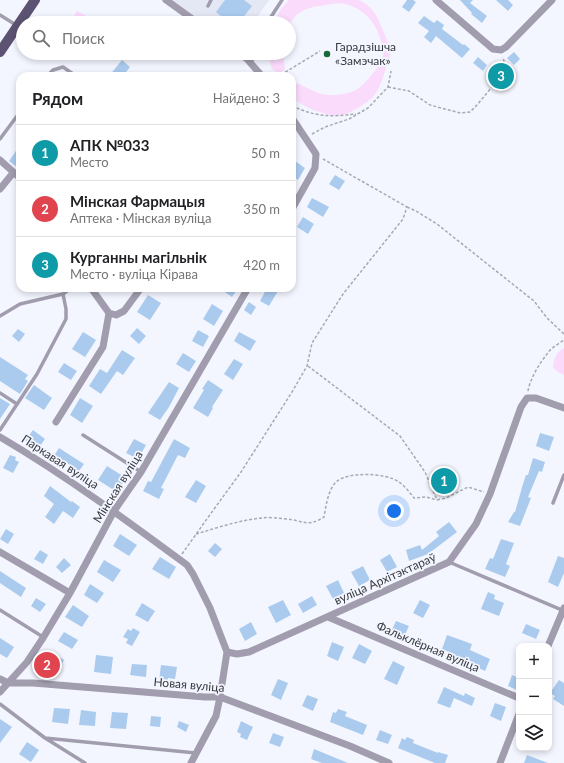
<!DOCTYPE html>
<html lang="ru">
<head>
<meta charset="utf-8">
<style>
  :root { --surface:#fff; --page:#f6f6f6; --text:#202124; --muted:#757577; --line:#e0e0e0; --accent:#7c3aed }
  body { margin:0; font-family:Lato,sans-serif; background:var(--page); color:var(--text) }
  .controls { position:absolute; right:12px; bottom:12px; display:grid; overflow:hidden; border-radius:8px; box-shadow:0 2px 6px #0003 }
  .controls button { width:36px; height:36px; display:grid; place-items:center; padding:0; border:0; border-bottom:1px solid var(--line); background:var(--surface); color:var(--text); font:20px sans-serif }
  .you { position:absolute; left:394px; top:511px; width:14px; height:14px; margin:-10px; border:3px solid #fff; border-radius:50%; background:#1a73e8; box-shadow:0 0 0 6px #1a73e833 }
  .badge { display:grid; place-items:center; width:26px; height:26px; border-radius:50%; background:var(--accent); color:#fff; font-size:13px; font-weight:700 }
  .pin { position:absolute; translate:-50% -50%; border:2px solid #fff; box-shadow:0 1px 4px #0006 }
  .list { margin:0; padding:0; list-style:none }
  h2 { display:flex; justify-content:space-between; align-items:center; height:52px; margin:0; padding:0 16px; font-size:17px }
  h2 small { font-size:13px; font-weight:400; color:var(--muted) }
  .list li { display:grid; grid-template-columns:26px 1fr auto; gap:12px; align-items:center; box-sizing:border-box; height:56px; padding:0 16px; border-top:1px solid var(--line) }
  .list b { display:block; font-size:15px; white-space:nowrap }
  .list p { margin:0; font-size:13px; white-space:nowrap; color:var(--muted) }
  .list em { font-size:13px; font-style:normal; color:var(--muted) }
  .icon { flex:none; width:22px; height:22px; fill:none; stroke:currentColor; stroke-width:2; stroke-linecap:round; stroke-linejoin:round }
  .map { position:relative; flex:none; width:564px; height:763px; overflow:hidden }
  .search { position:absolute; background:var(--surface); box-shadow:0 2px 6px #0003; left:16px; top:16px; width:280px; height:44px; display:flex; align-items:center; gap:10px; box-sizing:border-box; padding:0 14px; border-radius:22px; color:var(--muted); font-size:15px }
  .panel { position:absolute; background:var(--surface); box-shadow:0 2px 6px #0003; left:16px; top:72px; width:280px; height:220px; border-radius:12px }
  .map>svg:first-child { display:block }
  .built { fill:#e4e7f4 }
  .green { fill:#fadbfc }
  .building { fill:#abcbee }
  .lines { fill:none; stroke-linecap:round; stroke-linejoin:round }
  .path { stroke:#a7a9b1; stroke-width:1.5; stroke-dasharray:3 2; stroke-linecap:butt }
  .service { stroke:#a19cae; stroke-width:3.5 }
  .minor { stroke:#a19cae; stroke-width:7 }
  .primary { stroke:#5c5271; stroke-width:10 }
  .poi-dot { fill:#17693a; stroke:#f3f6ff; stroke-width:1.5 }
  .labels { text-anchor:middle; stroke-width:3.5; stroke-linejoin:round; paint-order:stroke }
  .poi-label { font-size:12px; fill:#38393f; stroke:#f3f6ff; text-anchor:start }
  .street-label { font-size:12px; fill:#38393f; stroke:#f3f6ff }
</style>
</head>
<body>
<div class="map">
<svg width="564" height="763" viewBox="0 0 564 763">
  <rect width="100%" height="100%" fill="#f3f6ff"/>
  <!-- built -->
  <path class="built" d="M172 0H269L253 23H203Z"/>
  <!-- green -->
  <path class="green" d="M289 0H359C370 5 376 13 380 24 384 32 388 41 390 50 391 56 387 65 385 71 383 79 378 92 372 98 365 104 352 112 343 115 329 118 303 107 292 98V82C304 84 316 95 329 95 339 95 351 94 359 88 368 81 384 62 384 50 384 48 382 44 381 41 376 23 365 9 345 4 338 2 328 5 320 6 307 7 294 13 289 26V23H273L281 9Z
    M77 11 99 23H70Z
    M267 53H283L285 69 279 74 272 69Z
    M564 348V375L558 372 553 367C554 359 556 352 564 348Z"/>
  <!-- building -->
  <path class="building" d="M225 0H244L252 6 239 23H221L224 19 216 12Z
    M407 0H413L416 2 409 12 402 7Z
    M460 0H473L470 3 487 16 482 23 471 14 472 13Z
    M496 0H508L513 5 508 11Z
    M424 16 434 23 437 20 444 25 442 29 463 45 464 44 470 49 462 58 436 36 431 43 424 37 429 31 418 23Z
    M514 52 520 59 514 65 507 58Z
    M478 57 487 65 483 71 473 63Z
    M122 60 130 67 123 76H109Z
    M20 145V165L18 168 9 161Z
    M292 159 305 168 298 180 292 176Z
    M335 175 345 181 339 190 329 184Z
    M312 198 329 207 323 217 307 207Z
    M303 217 314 224 308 234 297 227Z
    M219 288H238L232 297Z
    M267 288H273L278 291 269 306 260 301Z
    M148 295 161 303 150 320 137 312Z
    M249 302 256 307 251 315 244 310Z
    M212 304 223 311 214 326 203 319Z
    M137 328 146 336 139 344 130 336Z
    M18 329 25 334 19 342 12 336Z
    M198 330 209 336 203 347 192 341Z
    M83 332 96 340 85 357 72 349Z
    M239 332 256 341 250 351 234 341Z
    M122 350 135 358 123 375 117 371 101 394 89 386 100 369 107 373Z
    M183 353 196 361 189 372 176 364Z
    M0 357 28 375 25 379 28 381 20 394 0 381Z
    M234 359 243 364 233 380 224 374Z
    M64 363 77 371 71 380 58 372Z
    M208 380 223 390 212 407 213 408 208 417 193 408 204 390 202 389Z
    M169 382 179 388 169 407 160 420 148 413Z
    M34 385 52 398 44 410 25 398Z
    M0 398 10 404 0 419Z
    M80 398 93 406 82 423 70 415Z
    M33 430 45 439 37 450 25 441Z
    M540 433 554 437 549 451 536 446Z
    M134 439 146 445 138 459 126 453Z
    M174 439 190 448 185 458 178 455 161 488 164 489 159 499 143 491 148 481 151 482Z
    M59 448 84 464 79 471 67 463 64 467 52 459Z
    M10 455 16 457 15 460 19 462 13 473 3 468Z
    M533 458 545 462 542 472 539 471 528 497 531 498 520 526 508 522 514 512H515L523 484 526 475H528Z
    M107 466 126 478 117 492 98 480Z
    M196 480 206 486 196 503 185 497Z
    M50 486 71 502 72 501 80 507 73 518 63 511 54 524 45 517 54 504 44 496Z
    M449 522 457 532 428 554 409 561 406 550 420 545 422 550 439 536 436 532Z
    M6 529 14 534 8 544 0 539Z
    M120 534 137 545 129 556 113 546Z
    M501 539 514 543 506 564 510 566 505 577 485 569 490 558 493 559Z
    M215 543 222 549 215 557 208 551Z
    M40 550 48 555 43 564 34 559Z
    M390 554 397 567 387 572 380 560Z
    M558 556 564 558V573L558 587 548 582Z
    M160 557 176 567 169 579 152 569Z
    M64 558 71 565 62 573 56 567Z
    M104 560 121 570 113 582 97 572Z
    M363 566 370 580 359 586 351 572Z
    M0 571 26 588 21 597 0 583Z
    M338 580 344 593 333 599 326 586Z
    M90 584 104 593 97 603 84 595Z
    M488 592 495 595 494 599 504 603 499 616 481 609Z
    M312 596 317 605 303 613 298 604Z
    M36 598 46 604 40 612 31 606Z
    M283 600 291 615 276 623 268 607Z
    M420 600 430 605 423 618 413 613Z
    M142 603 155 611 148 622 135 615Z
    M73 605 89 616 82 627 65 617Z
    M396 621 409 626 403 639 390 634Z
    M251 622 257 634 245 641 239 629Z
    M526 624 540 630 536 639 522 633Z
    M133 628 140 632 132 646 126 643 128 639 123 637 128 629 131 631Z
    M64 632 78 640 72 649 58 641Z
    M447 635 472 644 470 650 490 659 485 671 472 665 473 664 453 656 454 654 442 649Z
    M0 638 14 647 7 658 0 654Z
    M332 642 344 647 338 661 327 656Z
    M359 644 372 651 365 664 352 658Z
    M56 655 64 660 58 671 48 674 40 669 46 658 52 662Z
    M96 655 113 657 111 674 94 672Z
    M393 661 405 667 397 685 384 679Z
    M132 664 147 665 146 677 130 675Z
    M161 665 177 667 175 679 168 678 167 682 159 681Z
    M512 675 519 678V691L508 686Z
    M278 679 288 683 281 700 271 695Z
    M559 680 564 683V706L553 699 555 696 550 693Z
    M444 687 464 696 465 693 475 698 472 706 454 698 450 708 437 703Z
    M307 695 318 699 313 711 302 706Z
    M495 703 506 707 501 721 490 716Z
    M54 708 70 709 68 724 52 722Z
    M338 709 347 712 345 716 367 725 363 735 330 722 333 712 336 713Z
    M81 710 96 712 95 726 79 725Z
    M112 712 128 713 126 729 110 728Z
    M151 716 161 717 160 727 150 726Z
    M0 719 12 727 0 743Z
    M179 721 189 725 186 732 177 727Z
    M241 721 253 727 247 740 240 737 241 734 237 732Z
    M380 730 392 735 388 744 376 740Z
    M273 733 284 737 280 747 269 743Z
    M407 737 414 740 413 743 438 753V752L448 755 445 763H435L398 748 402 738 405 740Z
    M27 742 39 750 31 762 19 754Z
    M314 749 348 763H322L311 759Z
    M527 755 548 763H524Z"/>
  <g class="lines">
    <!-- path -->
    <path class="path" d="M276 76 284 73 320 51
      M388 87 409 91 430 105 460 113 470 112 477 105 501 76 505 66 503 57
      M292 106C317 117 329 117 356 114
      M312 134 325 127 349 119 368 108 388 87 391 71
      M407 207 416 211 437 224 510 282 534 301 547 318 564 334
      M308 366 400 436 425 472 437 500 446 498 468 487 484 492
      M528 391C530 379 539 364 547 354 551 348 558 344 564 340
      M196 534C217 528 239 520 262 518 269 517 278 518 286 519 303 520 307 528 324 517 326 506 328 490 336 482 348 471 387 473 399 482 405 486 410 493 414 498L426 497 437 500
      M182 554 209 516 241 472 292 392 307 366 312 343 343 294 403 219 407 207 323 159"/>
    <!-- service -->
    <path class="service" d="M208 6 211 0
      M0 15 16 25
      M267 23 282 0
      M251 63 255 53
      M47 76 53 70 63 67 76 76
      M0 139 20 112
      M63 294 71 288
      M0 316 20 304 63 294 66 309V319L37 374 0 430
      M0 393 17 404
      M83 435 141 472
      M553 503 564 475
      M449 562 564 611
      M0 610 43 637
      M0 704 45 738 85 763
      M45 738 196 753"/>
    <!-- minor -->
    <path class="minor" d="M166 0 198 23
      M436 0 493 49 501 50 506 47 552 0
      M239 53 247 59 262 76
      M292 118 316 154 315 168 292 209
      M0 160 20 178
      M0 189 13 173
      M91 288 109 313
      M56 422 103 347 109 313 116 315 124 311 141 288
      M0 437C65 475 126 520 187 565L193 574 210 608 227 652 220 697 216 716 191 763
      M0 552 70 593
      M328 617 519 698
      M548 646 564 608
      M227 652 237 654 249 652 449 562 476 524 490 494 521 407 527 398H536L564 408
      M0 679 8 683H33L205 697H220L350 746 389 763
      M0 692 27 662 43 638 70 593 114 511 141 472 248 288
      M500 763 519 714"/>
    <!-- primary -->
    <path class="primary" d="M0 52 35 0"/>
  </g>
  <!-- markers -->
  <circle class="poi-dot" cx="327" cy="54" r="4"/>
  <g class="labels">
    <!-- poi labels -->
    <g class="poi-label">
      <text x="335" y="51">Гарадзішча<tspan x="335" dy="14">«Замэчак»</tspan></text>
    </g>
    <!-- street labels -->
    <g class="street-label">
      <text transform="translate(60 462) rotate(33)" y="4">Паркавая вуліца</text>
      <text transform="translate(118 487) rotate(-58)" y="4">Мінская вуліца</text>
      <text transform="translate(385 579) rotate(-24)" y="4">вуліца Архітэктараў</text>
      <text transform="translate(428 647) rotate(23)" y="4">Фальклёрная вуліца</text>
      <text transform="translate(189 685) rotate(5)" y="4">Новая вуліца</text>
    </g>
  </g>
</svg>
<div class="controls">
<button>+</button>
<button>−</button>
<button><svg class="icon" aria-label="layers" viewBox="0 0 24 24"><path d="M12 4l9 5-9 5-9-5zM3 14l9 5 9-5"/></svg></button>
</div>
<div class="you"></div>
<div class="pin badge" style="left:444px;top:481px;background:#0f9aa8">1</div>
<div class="pin badge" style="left:47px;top:665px;background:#e0444e">2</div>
<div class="pin badge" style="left:501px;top:76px;background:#0f9aa8">3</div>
<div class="search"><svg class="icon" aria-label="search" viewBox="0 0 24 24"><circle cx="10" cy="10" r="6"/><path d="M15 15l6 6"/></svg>Поиск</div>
<section class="panel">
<h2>Рядом<small>Найдено: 3</small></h2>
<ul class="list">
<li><span class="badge" style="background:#0f9aa8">1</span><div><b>АПК №033</b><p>Место</p></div><em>50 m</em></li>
<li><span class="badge" style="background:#e0444e">2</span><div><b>Мінская Фармацыя</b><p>Аптека · Мінская вуліца</p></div><em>350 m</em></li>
<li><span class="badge" style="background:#0f9aa8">3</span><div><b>Курганны магільнік</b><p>Место · вуліца Кірава</p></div><em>420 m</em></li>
</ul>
</section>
</div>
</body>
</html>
